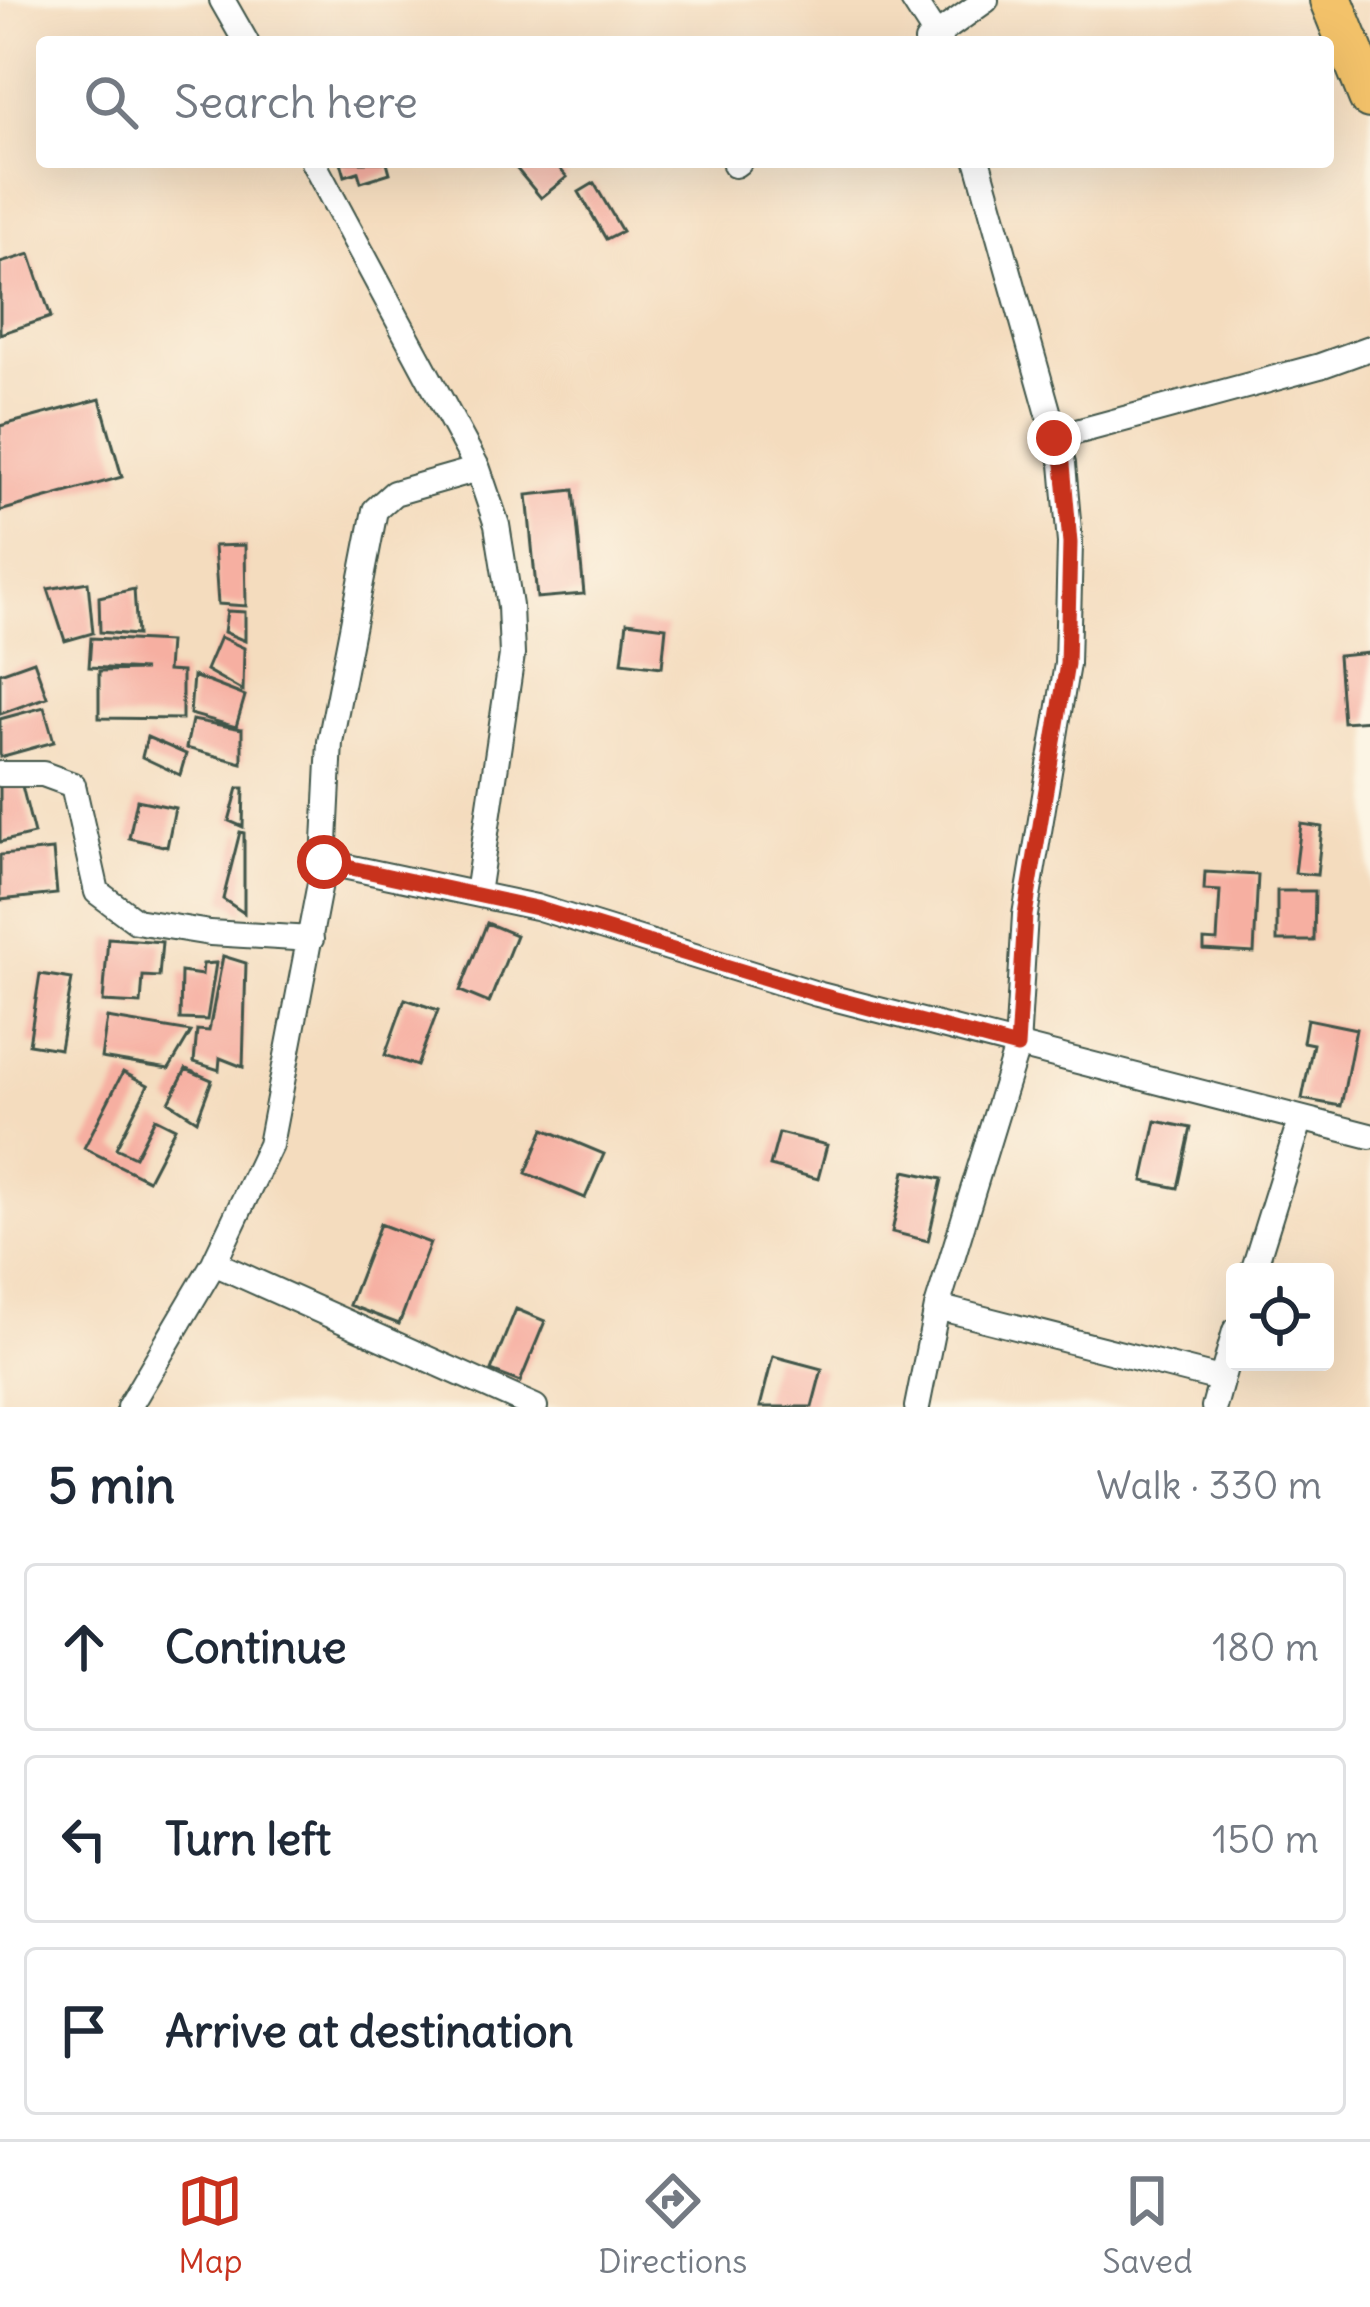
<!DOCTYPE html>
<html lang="en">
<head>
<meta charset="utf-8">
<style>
  :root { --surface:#fff; --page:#f2f2f3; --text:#1f2937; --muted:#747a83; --line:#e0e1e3; --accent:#c8321e }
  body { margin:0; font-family:Delius,sans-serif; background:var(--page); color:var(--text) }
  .controls { position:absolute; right:36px; bottom:36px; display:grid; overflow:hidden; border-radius:12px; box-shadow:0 12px 48px #0002 }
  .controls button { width:108px; height:108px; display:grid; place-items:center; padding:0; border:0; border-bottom:3px solid var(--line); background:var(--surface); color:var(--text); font:60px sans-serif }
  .stop { position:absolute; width:36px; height:36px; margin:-27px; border:9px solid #c8321e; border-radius:50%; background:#fff }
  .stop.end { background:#c8321e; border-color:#fff; box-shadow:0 3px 12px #0008 }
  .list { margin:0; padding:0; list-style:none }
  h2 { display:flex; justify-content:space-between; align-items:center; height:156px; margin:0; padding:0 48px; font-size:51px }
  h2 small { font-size:39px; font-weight:400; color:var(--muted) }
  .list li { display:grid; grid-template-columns:78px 1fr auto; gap:36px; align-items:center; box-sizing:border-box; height:168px; margin:0 24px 24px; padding:0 24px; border:3px solid var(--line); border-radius:12px }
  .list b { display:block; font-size:45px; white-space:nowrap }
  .list em { font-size:39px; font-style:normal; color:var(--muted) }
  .icon { flex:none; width:66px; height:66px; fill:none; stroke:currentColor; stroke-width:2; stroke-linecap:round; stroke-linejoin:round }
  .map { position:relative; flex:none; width:1370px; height:1407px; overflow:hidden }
  .search { position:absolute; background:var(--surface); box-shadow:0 12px 48px #0002; left:36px; right:36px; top:36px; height:132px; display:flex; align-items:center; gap:30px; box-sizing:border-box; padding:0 42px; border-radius:12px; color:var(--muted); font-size:45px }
  .sheet { height:732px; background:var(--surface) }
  nav { display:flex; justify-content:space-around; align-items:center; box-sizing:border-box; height:168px; border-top:3px solid var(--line); background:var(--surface); font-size:33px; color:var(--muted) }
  nav a { display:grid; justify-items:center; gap:6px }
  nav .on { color:var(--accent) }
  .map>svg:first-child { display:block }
  .building { fill:#f6afa1 }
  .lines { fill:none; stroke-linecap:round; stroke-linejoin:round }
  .minor-casing { stroke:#3f5549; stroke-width:28 }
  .trunk-casing { stroke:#3f5549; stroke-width:46 }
  .minor { stroke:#fff; stroke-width:24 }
  .trunk { stroke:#f3c26a; stroke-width:42 }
  .route { stroke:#c8321e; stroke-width:15 }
</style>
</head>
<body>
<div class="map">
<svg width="1370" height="1407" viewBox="0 0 1370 1407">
  <rect width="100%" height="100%" fill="#fcf5e5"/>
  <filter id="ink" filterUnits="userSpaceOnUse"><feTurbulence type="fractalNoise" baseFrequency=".00833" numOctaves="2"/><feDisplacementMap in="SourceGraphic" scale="24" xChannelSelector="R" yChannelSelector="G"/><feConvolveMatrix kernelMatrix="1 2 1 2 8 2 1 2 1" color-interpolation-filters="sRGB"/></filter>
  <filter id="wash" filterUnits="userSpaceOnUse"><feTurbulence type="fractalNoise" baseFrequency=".004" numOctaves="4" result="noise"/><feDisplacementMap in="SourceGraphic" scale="48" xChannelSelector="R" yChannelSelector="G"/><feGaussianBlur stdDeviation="2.7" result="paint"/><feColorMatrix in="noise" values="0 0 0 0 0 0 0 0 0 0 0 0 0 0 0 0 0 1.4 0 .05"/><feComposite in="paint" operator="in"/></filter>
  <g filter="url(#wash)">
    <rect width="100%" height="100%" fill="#f4dcbe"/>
    <g id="blocks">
      <!-- building -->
      <path class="building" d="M341 162H387L390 173 361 182 358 172 345 176Z
        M511 162H554L567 177 541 198Z
        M594 183 622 231 606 239 579 192Z
        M30 254 51 317 0 334V263Z
        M100 399 122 477 0 511V426Z
        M574 490 584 594 537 598 527 495Z
        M245 545 246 606 218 604 214 546Z
        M88 582 93 633 65 641 48 589Z
        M134 589 137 635 100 632 99 597Z
        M227 611 245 612V641L224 632Z
        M627 622 666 627 662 667 622 662Z
        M220 637 244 648 243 691 206 670Z
        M91 638 169 642 167 671 182 672V719L99 718V671L145 670 89 667Z
        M1370 653V720L1343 722 1338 656Z
        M34 661 47 697 0 714V673Z
        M193 676 245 696 236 727 190 714Z
        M44 707 54 742 0 757V719Z
        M192 720 242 729V763L186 748Z
        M147 737 186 754 180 775 142 757Z
        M20 778 34 834 0 842V784Z
        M238 788H244L243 827 229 821Z
        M137 800 175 808 167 847 129 838Z
        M1301 824 1322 827 1317 875 1295 873Z
        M240 832 244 833V913L223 899Z
        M53 850 57 894 0 900V855Z
        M1205 872 1258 875 1254 953 1204 950V940L1217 941 1220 891 1204 890Z
        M1277 891H1315L1314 941H1277Z
        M487 923 516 935 489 1003 460 991Z
        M108 938 162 942 159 977 143 976 141 1004 103 1002Z
        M223 956 246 963 243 1067 220 1058 219 1070 194 1062 197 1030 209 1031Z
        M216 963 207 1020 180 1019 181 972 202 975 203 964Z
        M40 974 72 979 60 1049 29 1044Z
        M405 999 438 1010 417 1066 385 1055Z
        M107 1018 191 1032 169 1069 101 1058Z
        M1307 1019 1356 1029 1341 1106 1302 1099 1313 1044 1303 1042Z
        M186 1069 212 1080 197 1120 169 1102Z
        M123 1072 148 1085 116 1148 135 1157 155 1118 175 1128 148 1180 84 1148Z
        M1156 1121 1191 1128 1178 1188 1143 1181Z
        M544 1129 604 1154 585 1198 526 1173Z
        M779 1133 827 1145 818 1179 770 1166Z
        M905 1171 942 1179 928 1241 892 1232Z
        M380 1224 430 1243 399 1324 349 1305Z
        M516 1309 545 1321 520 1382 491 1371Z
        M773 1356 822 1369 812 1407H760Z"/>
    </g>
  </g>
  <g filter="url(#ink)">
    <use href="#blocks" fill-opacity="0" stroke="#3f5549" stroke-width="3"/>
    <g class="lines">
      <defs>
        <path id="minor" d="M222 0 246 42
          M913 0 940 42
          M927 42 986 0
          M313 162 478 469 497 525 510 606 512 655 477 894
          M735 165 739 162
          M1054 438 1320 366 1370 348
          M0 774H43L73 785 97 892 136 921 210 933 311 939
          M324 862 536 907 817 994 1370 1136
          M214 1263 535 1407
          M1253 1272 1300 1121
          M937 1307 1220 1379
          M129 1407 214 1263 270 1145 324 862 330 742 375 510 394 493 478 469
          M917 1407 937 1307 1017 1047 1025 915 1067 664 1070 543 1063 464 978 162
          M1214 1407 1235 1331"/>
        <path id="trunk" d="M1331 0 1370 97"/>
      </defs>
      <!-- minor casing -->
      <use href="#minor" class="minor-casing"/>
      <!-- trunk casing -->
      <use href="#trunk" class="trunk-casing"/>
      <!-- minor -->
      <use href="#minor" class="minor"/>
      <!-- trunk -->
      <use href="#trunk" class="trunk"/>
    </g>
  </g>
  <g class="lines" filter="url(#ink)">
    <!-- route -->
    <path class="route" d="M324 862 536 908 817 994 1017 1047 1025 915 1067 664 1070 543 1063 464 1054 438"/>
  </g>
</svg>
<div class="controls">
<button><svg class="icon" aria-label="locate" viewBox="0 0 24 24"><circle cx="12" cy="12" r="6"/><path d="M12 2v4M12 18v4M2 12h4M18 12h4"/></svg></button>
</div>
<div class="stop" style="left:324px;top:862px"></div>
<div class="stop end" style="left:1054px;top:438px"></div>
<div class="search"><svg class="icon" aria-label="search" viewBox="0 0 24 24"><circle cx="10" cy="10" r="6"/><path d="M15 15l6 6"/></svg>Search here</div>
</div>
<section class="sheet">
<h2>5 min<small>Walk · 330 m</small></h2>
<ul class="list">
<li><svg class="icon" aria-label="ahead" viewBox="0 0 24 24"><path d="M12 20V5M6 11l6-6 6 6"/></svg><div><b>Continue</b></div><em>180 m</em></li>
<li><svg class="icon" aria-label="left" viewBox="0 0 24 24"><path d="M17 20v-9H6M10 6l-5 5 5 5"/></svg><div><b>Turn left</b></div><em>150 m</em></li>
<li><svg class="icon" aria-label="arrive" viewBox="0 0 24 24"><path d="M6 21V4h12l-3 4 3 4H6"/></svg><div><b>Arrive at destination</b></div></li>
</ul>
</section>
<nav>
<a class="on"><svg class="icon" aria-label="map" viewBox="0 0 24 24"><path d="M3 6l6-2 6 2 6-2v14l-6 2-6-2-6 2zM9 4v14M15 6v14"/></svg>Map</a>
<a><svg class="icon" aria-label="directions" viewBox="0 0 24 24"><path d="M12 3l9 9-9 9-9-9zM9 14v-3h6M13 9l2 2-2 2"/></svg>Directions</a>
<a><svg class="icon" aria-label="saved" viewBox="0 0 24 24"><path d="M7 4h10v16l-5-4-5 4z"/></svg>Saved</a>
</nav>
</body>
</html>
